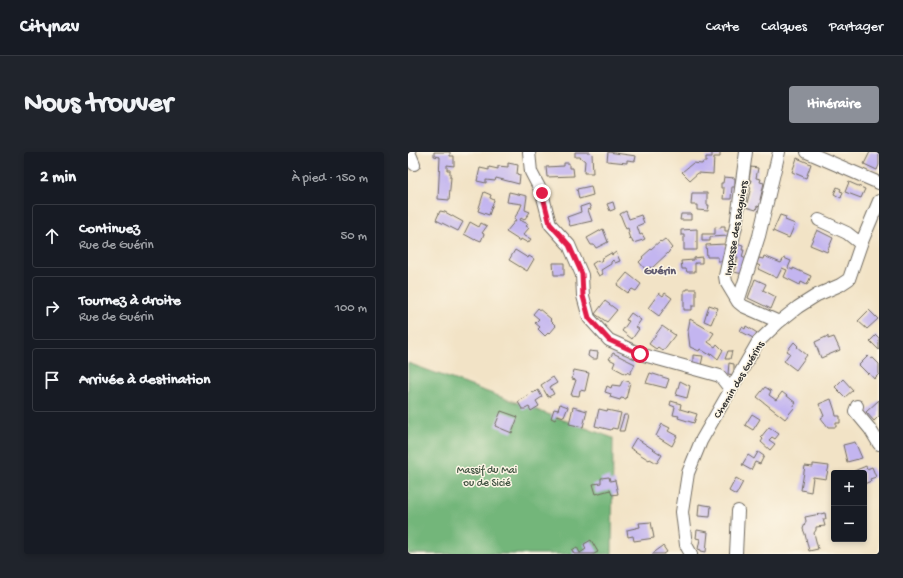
<!DOCTYPE html>
<html lang="fr">
<head>
<meta charset="utf-8">
<style>
  :root { --surface:#171b24; --page:#20242c; --text:#f1f3f6; --muted:#9ea1a6; --line:#363941; --accent:#8c9099 }
  body { margin:0; font-family:"Gochi Hand",sans-serif; background:var(--page); color:var(--text) }
  .controls { position:absolute; right:12px; bottom:12px; display:grid; overflow:hidden; border-radius:4px; box-shadow:0 2px 6px #0003 }
  .controls button { width:36px; height:36px; display:grid; place-items:center; padding:0; border:0; border-bottom:1px solid var(--line); background:var(--surface); color:var(--text); font:20px sans-serif }
  .stop { position:absolute; width:12px; height:12px; margin:-9px; border:3px solid #e11d48; border-radius:50%; background:#fff }
  .stop.end { background:#e11d48; border-color:#fff; box-shadow:0 1px 4px #0008 }
  .list { margin:0; padding:0; list-style:none }
  h2 { display:flex; justify-content:space-between; align-items:center; height:52px; margin:0; padding:0 16px; font-size:17px }
  h2 small { font-size:13px; font-weight:400; color:var(--muted) }
  .list li { display:grid; grid-template-columns:26px 1fr auto; gap:12px; align-items:center; box-sizing:border-box; height:64px; margin:0 8px 8px; padding:0 8px; border:1px solid var(--line); border-radius:4px }
  .list b { display:block; font-size:15px; white-space:nowrap }
  .list p { margin:0; font-size:13px; white-space:nowrap; color:var(--muted) }
  .list em { font-size:13px; font-style:normal; color:var(--muted) }
  .icon { flex:none; width:22px; height:22px; fill:none; stroke:currentColor; stroke-width:2; stroke-linecap:round; stroke-linejoin:round }
  .map { position:relative; flex:none; width:471px; height:402px; overflow:hidden; border-radius:4px }
  header { display:flex; align-items:center; gap:24px; box-sizing:border-box; height:56px; padding:0 20px; background:var(--surface); border-bottom:1px solid var(--line) }
  header strong { font-size:19px }
  nav { display:flex; gap:22px; margin-inline-start:auto; font-size:14px }
  .intro { display:flex; align-items:center; justify-content:space-between; box-sizing:border-box; height:96px; padding:0 24px }
  h1 { margin:0; font-size:28px }
  .button { padding:10px 18px; border-radius:4px; background:var(--accent); color:#fff; font-size:14px; font-weight:700 }
  main { display:flex; gap:24px; padding:0 24px }
  aside { flex:1; background:var(--surface); border-radius:4px; box-shadow:0 2px 6px #0003 }
  .map>svg:first-child { display:block }
  .forest { fill:#73b67a; stroke:#4f7052 }
  .building { fill:#c3b5f0 }
  .lines { fill:none; stroke-linecap:round; stroke-linejoin:round }
  .minor-casing { stroke:#716b61; stroke-width:14 }
  .minor { stroke:#fff; stroke-width:12 }
  .route { stroke:#e11d48; stroke-width:5 }
  .labels { text-anchor:middle; stroke-width:3; stroke-linejoin:round; paint-order:stroke }
  .street-label { font-size:11px; fill:#2b2b2b; stroke:#fcf5e5 }
  .park-label { font-size:11px; fill:#445644; stroke:#fcf5e5 }
  .neighbourhood-label { font-size:12px; font-weight:bold; fill:#605b70; stroke:#fcf5e5 }
</style>
</head>
<body>
<header>
<strong>Citynav</strong>
<nav><a>Carte</a><a>Calques</a><a>Partager</a></nav>
</header>
<div class="intro"><h1>Nous trouver</h1><a class="button">Itinéraire</a></div>
<main>
<aside>
<h2>2 min<small>À pied · 150 m</small></h2>
<ul class="list">
<li><svg class="icon" aria-label="ahead" viewBox="0 0 24 24"><path d="M12 20V5M6 11l6-6 6 6"/></svg><div><b>Continuez</b><p>Rue de Guérin</p></div><em>50 m</em></li>
<li><svg class="icon" aria-label="right" viewBox="0 0 24 24"><path d="M7 20v-9h11M14 6l5 5-5 5"/></svg><div><b>Tournez à droite</b><p>Rue de Guérin</p></div><em>100 m</em></li>
<li><svg class="icon" aria-label="arrive" viewBox="0 0 24 24"><path d="M6 21V4h12l-3 4 3 4H6"/></svg><div><b>Arrivée à destination</b></div></li>
</ul>
</aside>
<div class="map">
<svg width="471" height="402" viewBox="0 0 471 402">
  <rect width="100%" height="100%" fill="#fcf5e5"/>
  <filter id="ink" filterUnits="userSpaceOnUse"><feTurbulence type="fractalNoise" baseFrequency=".025" numOctaves="2"/><feDisplacementMap in="SourceGraphic" scale="8" xChannelSelector="R" yChannelSelector="G"/><feConvolveMatrix kernelMatrix="1 2 1 2 8 2 1 2 1" color-interpolation-filters="sRGB"/></filter>
  <filter id="wash" filterUnits="userSpaceOnUse"><feTurbulence type="fractalNoise" baseFrequency=".012" numOctaves="4" result="noise"/><feDisplacementMap in="SourceGraphic" scale="16" xChannelSelector="R" yChannelSelector="G"/><feGaussianBlur stdDeviation="0.9" result="paint"/><feColorMatrix in="noise" values="0 0 0 0 0 0 0 0 0 0 0 0 0 0 0 0 0 1.4 0 .05"/><feComposite in="paint" operator="in"/></filter>
  <g filter="url(#wash)">
    <rect width="100%" height="100%" fill="#f2e3c6"/>
    <!-- forest -->
    <path class="forest" d="M0 211 205 286 204 402H0Z"/>
    <g id="blocks">
      <!-- building -->
      <path class="building" d="M26 0H42V4H46V14L39 13V18H42V25H43L41 48 30 47 32 5 26 4Z
        M167 0H182L184 2 185 21H176L177 9 172 5H167Z
        M200 0 228 4 227 9 219 8V11L199 9Z
        M304 0H312V5H306L305 22 290 21 282 28 274 20 285 11 294 12 295 10H298V5H304Z
        M462 0H471V13L469 18 456 12Z
        M389 6 403 12 398 26 384 20Z
        M100 11 110 13 109 22 112 23 111 32 88 26 87 29 78 28V31L69 29 72 16 81 18V15L90 17V14L100 15Z
        M156 11H161V16H165L166 24 139 25 138 15 156 14Z
        M343 15 350 16 348 26 353 27 352 30 356 31 352 48 354 49 352 55 349 54 348 58 338 55 343 35H341L343 28H341Z
        M316 25 327 26V35H324L323 47H315L316 36H313V31H315Z
        M441 30 457 37 453 46 437 40Z
        M183 34 185 43 171 47 169 37Z
        M429 35 433 37 432 39 435 40 433 46 426 42Z
        M76 40 83 43 82 46 86 48 81 63 70 59Z
        M101 40 119 44 117 58 122 60 116 68 113 66 112 68 120 72 118 74 121 76 115 83 123 87 120 91 113 87 112 89 98 80 108 68 106 67 112 57 114 52 99 50Z
        M284 41H299V53H301L300 59 289 58V53H283Z
        M205 50 207 57 202 59 199 52Z
        M181 52 183 57 180 58 184 69 162 74 159 65 173 60 172 55Z
        M32 59 37 60 55 70 50 79 28 68Z
        M218 59 221 67 233 63 236 71 229 74 232 83 234 82 237 87 235 88 225 91 223 86 222 87 220 81 221 80 220 76 218 77 212 62Z
        M273 62H283V68H272Z
        M372 63 378 65 377 68 387 72 381 86 365 79Z
        M62 70 71 75 73 71 79 74 74 81 76 82 73 89 68 87 67 88 56 82Z
        M313 74H317V79H322L321 84 302 85V89H294V82H307V75L313 76Z
        M195 77 200 90 188 96 186 93H183L179 86Z
        M289 77V98H276V83H273V78Z
        M409 78 425 86 419 100 402 93Z
        M257 87 264 96 261 99V100L244 116 242 115 238 118 231 110 235 106 234 105 252 89 253 90Z
        M328 91 335 93 334 98H336L334 105 338 107 335 122 326 120 330 105 325 104Z
        M317 92V94H321L317 109H310V105H299L298 93Z
        M107 98 120 106 121 104 126 107 119 119 101 108Z
        M208 100 212 109 207 111 205 108 203 110V112L193 118 195 122 191 124 184 112 190 108 191 110 194 108 193 107 203 101 204 103Z
        M356 104 373 111 376 106 383 109 380 116 385 118V116L403 124 399 133 393 130 392 133 376 125 379 118 374 116 369 126 350 117 352 114 348 112 351 106 355 107Z
        M294 105V111H287V120H279L278 117H274L273 109 286 108V106Z
        M145 111H156V123H146Z
        M219 121 233 132 228 139 224 137 220 141 209 133Z
        M347 127 358 132 355 138 368 145 363 157 340 146Z
        M279 137H288V154H284V158H276V138H279Z
        M251 141 255 144 257 141 264 146 251 164 240 156Z
        M197 149 209 158 199 170 187 162Z
        M301 153 310 156 303 172 296 169Z
        M130 156 143 167 142 168 148 174 142 181 141 180 137 184 130 177 132 175 127 171 131 167 125 162Z
        M461 158 470 167 459 177 450 169Z
        M223 161 233 168 228 175 231 177 224 187 214 179 221 169 218 168Z
        M282 167 306 181 300 190 307 195 309 192 315 198 310 207 303 201 302 203 292 197 291 199 282 195 280 179Z
        M254 174 267 183 255 199 250 195 248 197 241 192Z
        M338 174 351 182 347 187 332 179 334 175 337 177Z
        M468 183 471 186V198L462 189Z
        M420 184V187L426 185 432 198 413 206 407 190Z
        M386 190 390 194 389 195 399 203 388 218 376 209 382 201 379 199Z
        M181 199 190 200 189 207H184L180 204Z
        M320 199H324L322 207H317Z
        M205 201 227 212 222 222 219 220 218 222 205 215 207 210 201 207Z
        M285 203 295 204 293 213 285 211Z
        M460 204 463 207 465 206 471 212V222L466 227 461 221 460 222 451 213Z
        M321 211 326 212V223L320 222Z
        M166 218 181 221 177 239 172 238 171 244 163 243 168 228 164 227Z
        M242 221 261 227 258 236 238 231Z
        M145 225 149 231 142 235 146 242 140 245 133 233Z
        M435 227 445 238 437 245 427 235Z
        M215 228 222 230 218 247 213 246 212 248 202 245 203 242 197 240 199 234 203 236 204 233 212 234Z
        M272 229 282 234 279 246 268 243Z
        M357 235 363 239 361 243 368 248 374 240 388 251 385 255 386 256 377 267 349 245Z
        M130 238 134 245 128 249 131 254 123 259 121 255 117 257H114L110 250 124 240 125 241Z
        M423 247 427 259 428 264H432V271H428V275H420L413 266 416 264 411 252Z
        M471 248V264L466 269 458 260Z
        M263 249 273 252 272 257 289 262 286 271 270 266 271 264 265 263 267 255 262 253Z
        M152 252 160 255 156 265 149 263 147 268 143 266 146 257 150 258Z
        M165 255 179 259 175 275 161 272Z
        M191 257 199 259V258L213 261 209 277 204 276 203 278 187 274Z
        M93 259 110 265 104 281 87 274Z
        M344 262 352 267 345 278 337 273Z
        M216 263H220L216 279H211Z
        M254 272 262 276 260 279 269 284 264 294 248 284Z
        M361 275 371 282 367 287 364 285 361 288 367 292 362 298 353 290 355 287 353 285Z
        M228 286 254 303 249 311 242 307 241 308 222 296Z
        M447 290 454 306 439 310 435 293Z
        M350 300 356 304 352 312 347 310 343 318 334 313 340 303 346 307Z
        M405 312 421 314 418 327 405 325 403 340 393 338 397 314 405 315Z
        M458 314 459 317 464 315 468 325 462 327 463 329 456 332V321H446V319Z
        M201 325 202 329 207 328 210 342 204 343 202 338 188 342 185 332 193 331V326Z
        M328 326 335 330 328 343 321 339Z
        M291 352 303 354 302 365 290 364Z
        M417 361 418 367H415L417 374 408 375V378L406 381 410 397 401 399 397 382 395 377 398 369 397 365Z
        M243 370 246 386 226 389 225 384 220 385 219 378 232 375 231 371Z
        M289 378 300 380 298 400 293 399V398L290 397 292 387 288 386Z
        M183 388 190 400 186 402H166L164 398 169 395 172 401 178 397 176 392Z
        M255 394 259 400 256 402H244Z"/>
    </g>
  </g>
  <g filter="url(#ink)">
    <use href="#blocks" fill-opacity="0" stroke="#716b61" stroke-width="1"/>
    <g class="lines">
      <defs>
        <path id="minor" d="M1 0 6 12
          M121 0 123 20 134 41 142 72 161 93 174 123 175 144 181 166 201 188 232 202 312 224 323 238
          M338 0 328 74 317 124 318 130 330 150 335 154 371 170
          M399 0 471 31
          M411 68 439 81 453 92
          M330 150 351 84 371 0
          M449 254 447 259 462 277 471 292
          M283 402 278 393 274 360 280 321 293 289 350 190 371 170 390 155 409 143 432 133 441 127 453 92 471 49
          M328 402 330 359"/>
      </defs>
      <!-- minor casing -->
      <use href="#minor" class="minor-casing"/>
      <!-- minor -->
      <use href="#minor" class="minor"/>
    </g>
  </g>
  <g class="lines" filter="url(#ink)">
    <!-- route -->
    <path class="route" d="M134 41 142 72 161 93 174 122 175 144 181 166 201 188 232 202"/>
  </g>
  <g class="labels">
    <!-- street labels -->
    <g class="street-label">
      <text transform="translate(327 76) rotate(-80)" y="4">Impasse des Baguiers</text>
      <text transform="translate(330 227) rotate(-59)" y="4">Chemin des Guérins</text>
    </g>
    <!-- park labels -->
    <g class="park-label">
      <text x="79" y="321">Massif du Mai<tspan x="79" dy="13">ou de Sicié</tspan></text>
    </g>
    <!-- neighbourhood labels -->
    <g class="neighbourhood-label">
      <text x="252" y="122">Guérin</text>
    </g>
  </g>
</svg>
<div class="controls">
<button>+</button>
<button>−</button>
</div>
<div class="stop" style="left:232px;top:202px"></div>
<div class="stop end" style="left:134px;top:41px"></div>
</div>
</main>
</body>
</html>
